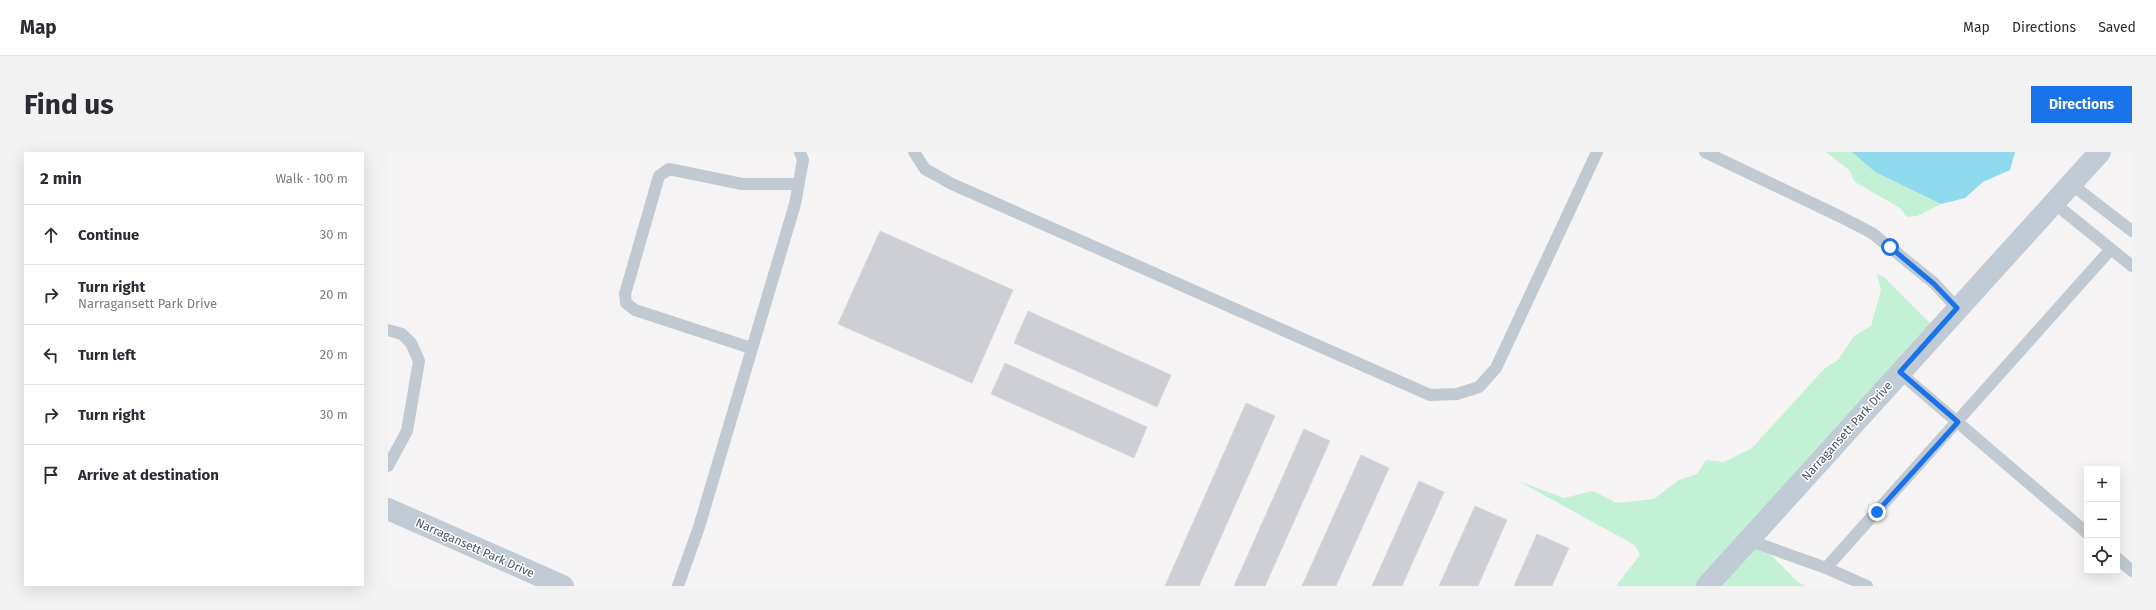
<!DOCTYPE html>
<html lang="en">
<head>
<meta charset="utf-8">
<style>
  :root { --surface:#fff; --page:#f2f2f3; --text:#2b2b33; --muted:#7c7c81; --line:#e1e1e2; --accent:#1a73e8 }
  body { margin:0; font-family:"Fira Sans",sans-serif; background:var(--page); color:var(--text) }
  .controls { position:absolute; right:12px; bottom:12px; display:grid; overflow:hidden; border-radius:0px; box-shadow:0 4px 16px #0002 }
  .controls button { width:36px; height:36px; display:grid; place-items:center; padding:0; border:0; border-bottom:1px solid var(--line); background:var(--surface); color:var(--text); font:20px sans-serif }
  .stop { position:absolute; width:12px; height:12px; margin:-9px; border:3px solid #1a73e8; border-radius:50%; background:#fff }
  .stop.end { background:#1a73e8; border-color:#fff; box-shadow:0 1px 4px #0008 }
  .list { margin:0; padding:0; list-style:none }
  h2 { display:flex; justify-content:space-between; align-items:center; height:52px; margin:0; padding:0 16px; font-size:17px }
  h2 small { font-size:13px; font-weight:400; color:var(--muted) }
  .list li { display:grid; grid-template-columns:26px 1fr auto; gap:12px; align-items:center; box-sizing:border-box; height:60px; padding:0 16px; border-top:1px solid var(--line) }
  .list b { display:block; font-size:15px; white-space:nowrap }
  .list p { margin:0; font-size:13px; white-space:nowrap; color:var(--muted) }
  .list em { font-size:13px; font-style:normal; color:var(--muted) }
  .icon { flex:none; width:22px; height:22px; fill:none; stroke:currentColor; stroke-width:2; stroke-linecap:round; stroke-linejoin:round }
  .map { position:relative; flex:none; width:1744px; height:434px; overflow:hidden; border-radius:0px }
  header { display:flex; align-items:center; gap:24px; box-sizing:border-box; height:56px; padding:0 20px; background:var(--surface); border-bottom:1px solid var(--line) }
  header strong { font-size:19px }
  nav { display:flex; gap:22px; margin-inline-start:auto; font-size:14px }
  .intro { display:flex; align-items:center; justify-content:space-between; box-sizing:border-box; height:96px; padding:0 24px }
  h1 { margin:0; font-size:28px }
  .button { padding:10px 18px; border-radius:0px; background:var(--accent); color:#fff; font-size:14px; font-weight:700 }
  main { display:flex; gap:24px; padding:0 24px }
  aside { flex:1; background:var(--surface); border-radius:0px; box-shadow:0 4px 16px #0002 }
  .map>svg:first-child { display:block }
  .green { fill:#c3f1d5 }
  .water { fill:#90daee }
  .building { fill:#cdcfd5; stroke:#d7d9de }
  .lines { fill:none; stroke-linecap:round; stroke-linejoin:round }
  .lane { stroke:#c1cad2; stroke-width:12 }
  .secondary { stroke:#c1cbd6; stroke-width:22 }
  .route { stroke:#1a73e8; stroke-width:5 }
  .labels { text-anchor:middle; stroke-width:3; stroke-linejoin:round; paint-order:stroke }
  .street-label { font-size:12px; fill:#4a5661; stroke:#fff }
</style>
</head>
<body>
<header>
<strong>Map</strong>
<nav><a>Map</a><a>Directions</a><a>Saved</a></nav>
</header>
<div class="intro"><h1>Find us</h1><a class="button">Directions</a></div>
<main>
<aside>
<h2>2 min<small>Walk · 100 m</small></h2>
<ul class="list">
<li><svg class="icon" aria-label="ahead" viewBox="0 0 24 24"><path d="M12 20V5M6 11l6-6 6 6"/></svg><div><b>Continue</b></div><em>30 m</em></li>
<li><svg class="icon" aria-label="right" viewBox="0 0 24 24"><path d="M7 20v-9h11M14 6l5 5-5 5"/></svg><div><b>Turn right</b><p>Narragansett Park Drive</p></div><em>20 m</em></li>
<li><svg class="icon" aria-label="left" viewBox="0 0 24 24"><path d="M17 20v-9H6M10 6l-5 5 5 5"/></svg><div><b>Turn left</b></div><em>20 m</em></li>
<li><svg class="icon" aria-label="right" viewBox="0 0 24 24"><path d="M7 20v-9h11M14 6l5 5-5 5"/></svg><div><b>Turn right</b></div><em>30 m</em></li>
<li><svg class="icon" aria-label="arrive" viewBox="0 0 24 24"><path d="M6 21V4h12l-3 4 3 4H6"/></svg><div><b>Arrive at destination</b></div></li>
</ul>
</aside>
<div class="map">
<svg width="1744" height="434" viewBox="0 0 1744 434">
  <rect width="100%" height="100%" fill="#f5f3f3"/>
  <!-- green -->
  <path class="green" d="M1438 0H1464L1487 20 1553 52 1529 64 1519 65 1512 56 1467 30 1461 18Z
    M1489 122 1496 125 1555 184 1371 391 1410 430 1417 434H1228L1252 403 1247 393 1130 329 1176 346 1205 339 1229 351 1266 347 1291 328 1309 322 1318 308 1336 310 1364 296 1437 216 1450 208 1466 184 1483 174 1493 138Z"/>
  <!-- water -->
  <path class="water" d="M1464 0H1627L1622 18 1595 30 1577 46 1553 52 1487 20Z"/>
  <!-- building -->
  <path class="building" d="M492 79 625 138 584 231 450 172Z
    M640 159 783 223 769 255 626 191Z
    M617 211 759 275 746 306 603 242Z
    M858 251 887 264 811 434H777Z
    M916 277 942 289 877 434H846Z
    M973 303 1001 316 948 434H914Z
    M1031 329 1056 340 1014 434H984Z
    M1087 354 1119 368 1090 434H1051Z
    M1149 382 1181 396 1164 434H1126Z"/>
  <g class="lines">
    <!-- lane -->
    <path class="lane" d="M526 0 537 17 564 32 1042 243 1069 242 1091 235 1108 216 1209 0
      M1317 0 1453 65 1484 81 1546 131 1569 156
      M1683 32 1744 79
      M1666 51 1744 114
      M0 178 14 182 23 191 31 209 19 279 0 314
      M363 196 247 158 238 151 237 142 271 24 281 17 354 32H411
      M1512 221 1699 381
      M1360 388 1438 416 1479 434
      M1729 406 1744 419
      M1438 416 1723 97
      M290 434 311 375 407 52 415 8 412 0"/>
    <!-- secondary -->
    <path class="secondary" d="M0 357 175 434
      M1319 434 1712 0"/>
  </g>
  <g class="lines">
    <!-- route -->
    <path class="route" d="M1489 360 1570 270 1512 220 1569 156 1546 132 1502 95"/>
  </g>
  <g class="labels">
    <!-- street labels -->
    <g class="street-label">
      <text transform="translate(1459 279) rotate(-48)" y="4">Narragansett Park Drive</text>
      <text transform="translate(87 396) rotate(24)" y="4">Narragansett Park Drive</text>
    </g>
  </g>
</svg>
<div class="controls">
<button>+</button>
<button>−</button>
<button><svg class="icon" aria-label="locate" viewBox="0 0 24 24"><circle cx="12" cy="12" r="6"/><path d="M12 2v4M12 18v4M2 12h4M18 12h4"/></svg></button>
</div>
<div class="stop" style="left:1502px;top:95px"></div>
<div class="stop end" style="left:1489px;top:360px"></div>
</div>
</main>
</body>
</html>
